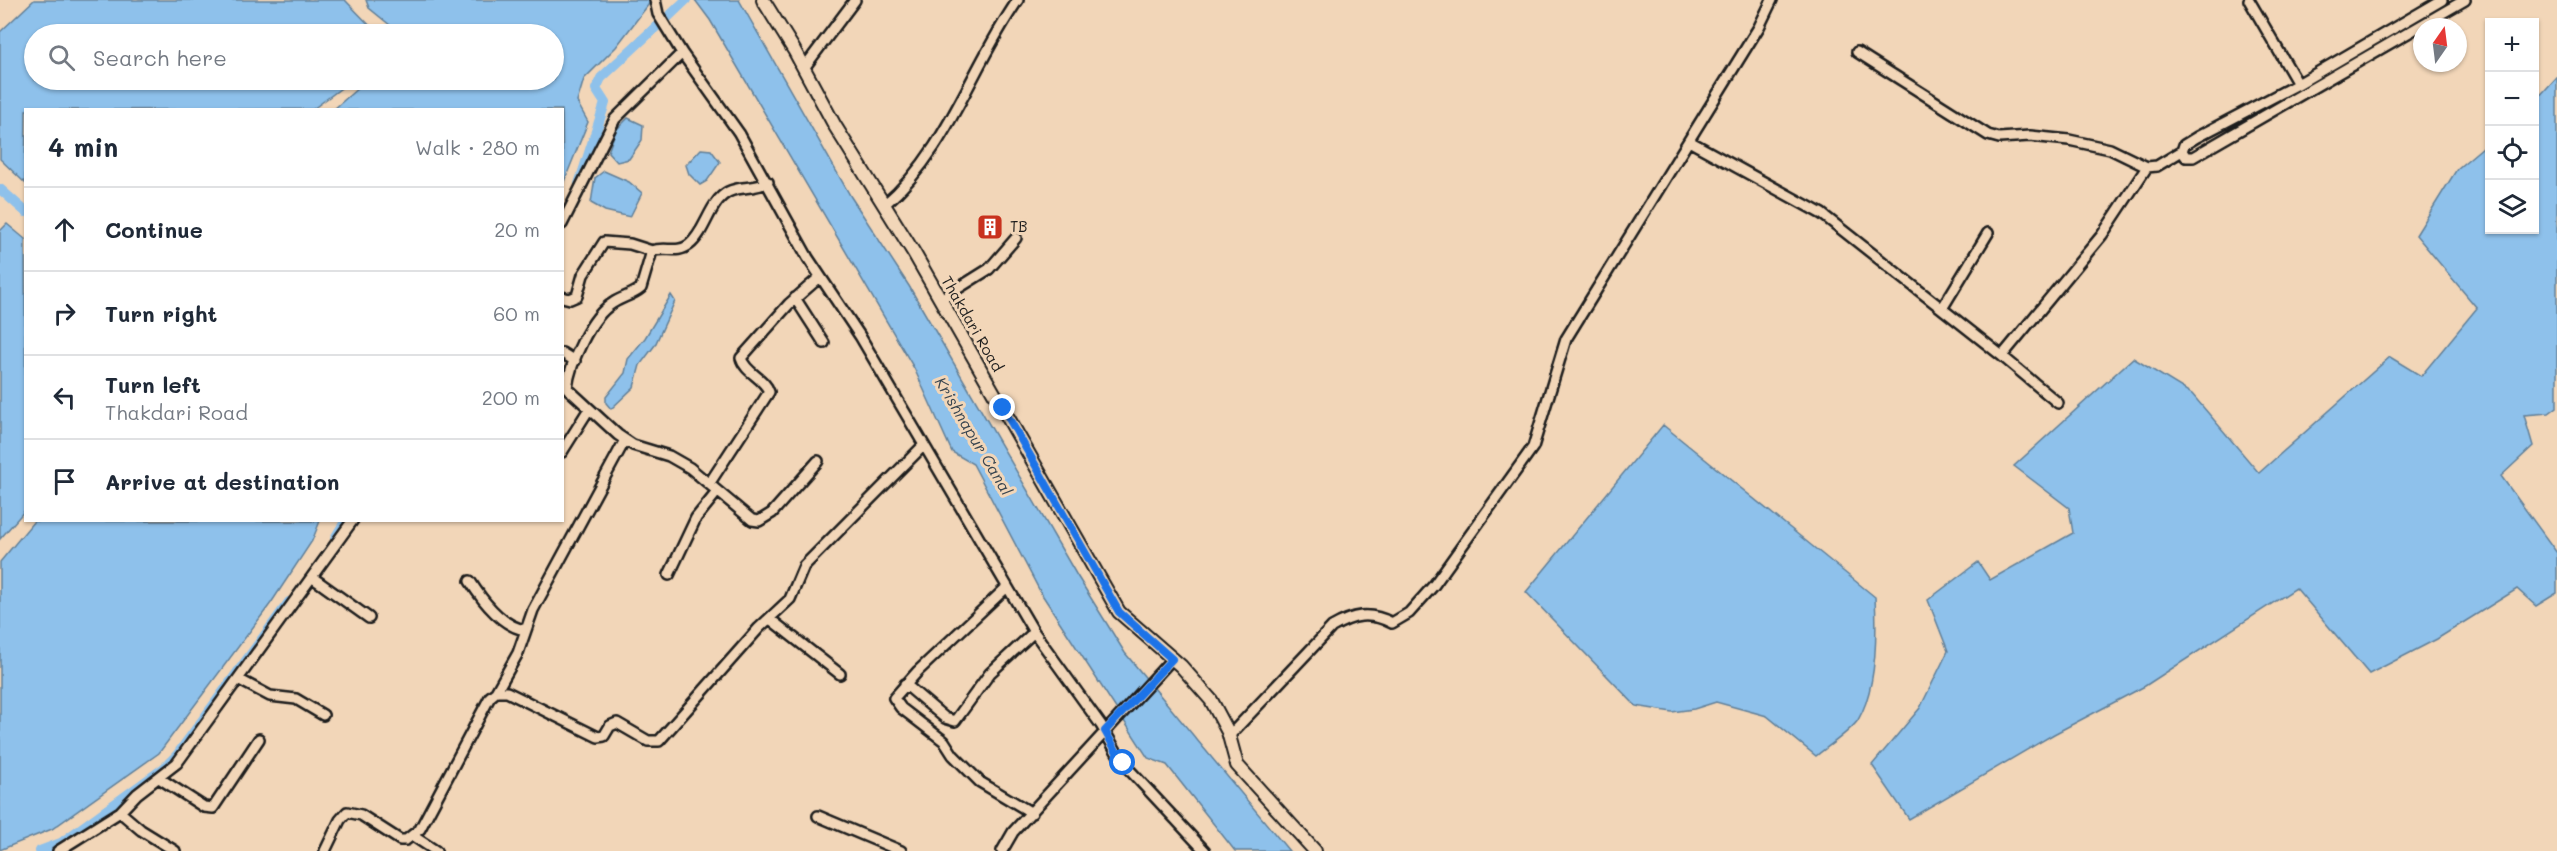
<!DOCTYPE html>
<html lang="en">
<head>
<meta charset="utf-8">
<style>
  :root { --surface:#fff; --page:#f2f2f3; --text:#1f2937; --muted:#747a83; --line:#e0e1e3 }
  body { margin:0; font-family:Mali,sans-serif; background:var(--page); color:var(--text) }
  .controls { position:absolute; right:18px; top:18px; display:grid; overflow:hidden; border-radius:0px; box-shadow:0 2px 4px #0004 }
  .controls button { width:54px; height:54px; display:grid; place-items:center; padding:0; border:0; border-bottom:2px solid var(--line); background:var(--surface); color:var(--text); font:30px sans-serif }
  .compass { position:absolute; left:2413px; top:18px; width:54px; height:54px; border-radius:50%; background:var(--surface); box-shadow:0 2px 4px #0004; rotate:14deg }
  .stop { position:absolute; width:18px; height:18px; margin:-14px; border:4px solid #1a73e8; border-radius:50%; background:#fff }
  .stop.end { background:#1a73e8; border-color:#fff; box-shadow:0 2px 6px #0008 }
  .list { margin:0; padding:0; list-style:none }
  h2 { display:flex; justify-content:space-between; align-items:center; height:78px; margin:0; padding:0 24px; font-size:26px }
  h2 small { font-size:20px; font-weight:400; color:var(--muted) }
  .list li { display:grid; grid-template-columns:39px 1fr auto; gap:18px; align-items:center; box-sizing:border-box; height:84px; padding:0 24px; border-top:2px solid var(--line) }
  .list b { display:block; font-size:22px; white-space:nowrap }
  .list p { margin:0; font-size:20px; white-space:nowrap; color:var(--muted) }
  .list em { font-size:20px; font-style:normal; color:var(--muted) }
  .icon { flex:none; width:33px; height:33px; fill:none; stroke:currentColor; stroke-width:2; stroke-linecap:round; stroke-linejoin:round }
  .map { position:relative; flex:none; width:2557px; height:851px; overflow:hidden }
  .search { position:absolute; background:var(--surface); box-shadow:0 2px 4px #0004; left:24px; top:24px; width:540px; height:66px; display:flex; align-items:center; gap:15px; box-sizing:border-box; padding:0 21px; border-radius:33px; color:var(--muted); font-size:22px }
  .panel { position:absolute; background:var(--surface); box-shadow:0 2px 4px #0004; left:24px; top:108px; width:540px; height:414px; border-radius:0px }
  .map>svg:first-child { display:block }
  .water { fill:#8ec1eb; stroke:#607f98; stroke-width:1.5 }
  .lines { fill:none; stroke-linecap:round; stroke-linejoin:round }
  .canal { stroke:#8ec1eb; stroke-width:10 }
  .street-casing { stroke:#1c1c1c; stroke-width:14 }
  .secondary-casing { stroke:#1c1c1c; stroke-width:16 }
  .street { stroke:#f2d6b8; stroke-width:9 }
  .secondary { stroke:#f2d6b8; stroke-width:12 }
  .route { stroke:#1a73e8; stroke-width:8 }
  .labels { text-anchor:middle; stroke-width:6; stroke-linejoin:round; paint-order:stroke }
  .poi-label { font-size:15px; fill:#1c1c1c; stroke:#f2d6b8; text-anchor:start }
  .street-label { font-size:15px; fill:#1c1c1c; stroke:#f2d6b8 }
  .water-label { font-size:16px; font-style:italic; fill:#384550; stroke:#f2d6b8 }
</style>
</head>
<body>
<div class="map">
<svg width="2557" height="851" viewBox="0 0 2557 851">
  <rect width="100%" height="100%" fill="#f2d6b8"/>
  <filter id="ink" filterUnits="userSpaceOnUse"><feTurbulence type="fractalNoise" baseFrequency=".0167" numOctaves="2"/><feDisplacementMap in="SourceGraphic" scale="12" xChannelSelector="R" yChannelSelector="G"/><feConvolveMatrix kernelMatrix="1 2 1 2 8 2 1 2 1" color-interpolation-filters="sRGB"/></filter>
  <g filter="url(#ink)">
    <!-- water -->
    <path class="water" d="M34 0H345L378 34H34V80H352L313 109 26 110 25 183 0 159V32Z
      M366 0H652L616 47 584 79 577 102 588 122 563 184 562 110H333L367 80H554V34H401L369 8Z
      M695 0H739L851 197 909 286 1076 574 1125 653 1289 851H1235L1167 765 1148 758 1041 593 973 464 952 452 914 368 710 20Z
      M2557 77V407L2549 413 2524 415 2533 446 2501 476 2557 553V593L2536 606 2517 589 2437 639 2369 674 2296 588 2145 686 2054 734 1909 819 1872 765 1920 708 1948 651 1928 600 1978 562 1990 580 2073 533 2069 508 2014 466 2133 358 2192 394 2259 473 2390 357 2421 376 2477 308 2416 235 2457 169 2489 142 2490 230H2534L2535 101Z
      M628 118 643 125 642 140 629 159 617 162 608 152 616 130Z
      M701 149 711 150 720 162 707 181 700 185 689 174 686 165Z
      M604 171 629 182 642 193 630 217 605 211 591 203 595 178Z
      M7 224 25 239 26 509 0 539V231Z
      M671 295 675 301 655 345 640 365 634 387 611 409 606 403V397L625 373 628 359 645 338Z
      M1663 425 1875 597C1877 633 1877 688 1858 720 1851 731 1827 747 1816 756L1767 716 1716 702 1694 709 1672 712 1636 706 1526 592Z
      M34 521H320L312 541 271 603 159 753 52 829 0 850V562Z"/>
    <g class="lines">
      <!-- canal -->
      <path class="canal" d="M665 20 686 0
        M579 184 605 103 596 89 601 78 658 25
        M0 189 26 212
        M335 538 346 520
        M40 851 61 843 164 768 177 755 289 602"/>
      <defs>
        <path id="street" d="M655 0 658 14 682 53 739 133 808 258 860 336 1034 632 1101 725 1123 763 1205 851
          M2249 0 2298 84
          M2442 0 2298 84 2197 137 2184 145 2182 151 2186 157H2193L2465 0
          M1857 52 1988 135 1999 138 2030 136 2069 140 2110 149 2147 167 2157 166 2182 151
          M804 68 855 0
          M1689 141 1822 214 2002 356 2102 235 2147 167
          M768 182C755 190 741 185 728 192 709 202 706 232 689 245 677 254 665 246 652 251L641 288C633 295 622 297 613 303 590 317 570 363 567 388L618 435 633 445 669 456 690 468 752 520 759 521 772 513 818 461
          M884 205C948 151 971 67 1018 0
          M562 224 615 119 682 53
          M562 297 570 299 577 296 583 275 604 242 630 244 652 251
          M795 298 824 343
          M941 299 989 269 1016 238
          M1943 307 1988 233
          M562 353 575 361
          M2002 356 2058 403
          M562 452 589 409
          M709 484 769 392C765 378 745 373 741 358L789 304 820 277
          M669 575 696 518 717 492
          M313 578 369 618
          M470 581C482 600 502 627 526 630
          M1007 587 918 671 894 698 901 708 944 741 953 755 980 782 1032 813
          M770 619 840 674
          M238 679 270 696 296 699 323 715
          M905 684 945 718 955 721 990 673 1034 632
          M496 692 518 653 533 610 625 440
          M1229 736 1332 627C1353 615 1369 611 1392 623L1409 613 1434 585 1533 447 1566 339 1759 27 1772 0
          M159 778 204 807 213 808 259 739
          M120 812 141 830 175 851
          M818 816 901 851
          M413 836 436 851
          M58 851 120 812 137 794 177 763 353 520
          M325 851 340 820 347 812 361 815 400 840H406L420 829 490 697 496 692H507L598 737 604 736 610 726 617 723 648 741H659L759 628 790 599 804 566 923 446
          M1002 851 1013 832 1172 659"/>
        <path id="secondary" d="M763 0 794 50 835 126 914 253 1119 612 1181 666 1211 700 1228 732 1237 765 1315 851"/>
      </defs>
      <!-- street casing -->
      <use href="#street" class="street-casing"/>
      <!-- secondary casing -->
      <use href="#secondary" class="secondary-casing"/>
      <!-- street -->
      <use href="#street" class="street"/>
      <!-- secondary -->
      <use href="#secondary" class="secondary"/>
    </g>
  </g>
  <g class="lines" filter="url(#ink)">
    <!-- route -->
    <path class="route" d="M1003 408 1119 612 1172 659 1105 731 1123 763"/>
  </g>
  <!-- icons -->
  <defs>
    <symbol id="building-square" viewBox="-11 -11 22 22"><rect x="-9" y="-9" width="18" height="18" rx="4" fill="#c8321e" stroke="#f2d6b8"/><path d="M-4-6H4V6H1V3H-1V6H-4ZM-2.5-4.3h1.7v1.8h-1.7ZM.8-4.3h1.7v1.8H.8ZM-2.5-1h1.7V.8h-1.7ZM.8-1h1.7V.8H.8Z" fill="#fff"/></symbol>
  </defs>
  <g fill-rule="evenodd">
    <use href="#building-square" x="975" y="212" width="30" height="30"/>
  </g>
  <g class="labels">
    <!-- poi labels -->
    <g class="poi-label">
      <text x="1010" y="232">TB</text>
    </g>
    <!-- street labels -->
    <g class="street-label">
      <text transform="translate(972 324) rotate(60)" y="5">Thakdari Road</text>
    </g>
    <!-- water labels -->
    <g class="water-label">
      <text transform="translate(974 436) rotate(59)" y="6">Krishnapur Canal</text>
    </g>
  </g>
</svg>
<div class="controls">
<button>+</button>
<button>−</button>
<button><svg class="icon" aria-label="locate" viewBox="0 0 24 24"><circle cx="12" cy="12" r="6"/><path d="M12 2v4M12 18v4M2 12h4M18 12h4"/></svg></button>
<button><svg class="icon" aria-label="layers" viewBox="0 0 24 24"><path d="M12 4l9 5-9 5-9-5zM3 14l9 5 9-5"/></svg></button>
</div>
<svg class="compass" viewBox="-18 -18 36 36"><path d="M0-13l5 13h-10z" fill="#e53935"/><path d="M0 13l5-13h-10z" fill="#747a83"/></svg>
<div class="stop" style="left:1123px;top:763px"></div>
<div class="stop end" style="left:1003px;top:408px"></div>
<div class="search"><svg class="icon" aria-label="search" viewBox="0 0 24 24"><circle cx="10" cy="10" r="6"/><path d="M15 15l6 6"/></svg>Search here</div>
<section class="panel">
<h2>4 min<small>Walk · 280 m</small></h2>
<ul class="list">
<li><svg class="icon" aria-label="ahead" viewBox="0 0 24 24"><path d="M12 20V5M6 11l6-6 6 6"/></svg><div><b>Continue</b></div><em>20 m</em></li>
<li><svg class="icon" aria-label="right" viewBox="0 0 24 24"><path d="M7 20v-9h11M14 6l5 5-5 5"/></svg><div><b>Turn right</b></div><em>60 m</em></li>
<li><svg class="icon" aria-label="left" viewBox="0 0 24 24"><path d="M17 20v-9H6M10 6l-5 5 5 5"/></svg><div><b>Turn left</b><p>Thakdari Road</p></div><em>200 m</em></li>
<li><svg class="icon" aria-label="arrive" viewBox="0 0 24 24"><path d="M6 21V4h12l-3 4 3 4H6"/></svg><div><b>Arrive at destination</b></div></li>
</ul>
</section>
</div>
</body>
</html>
